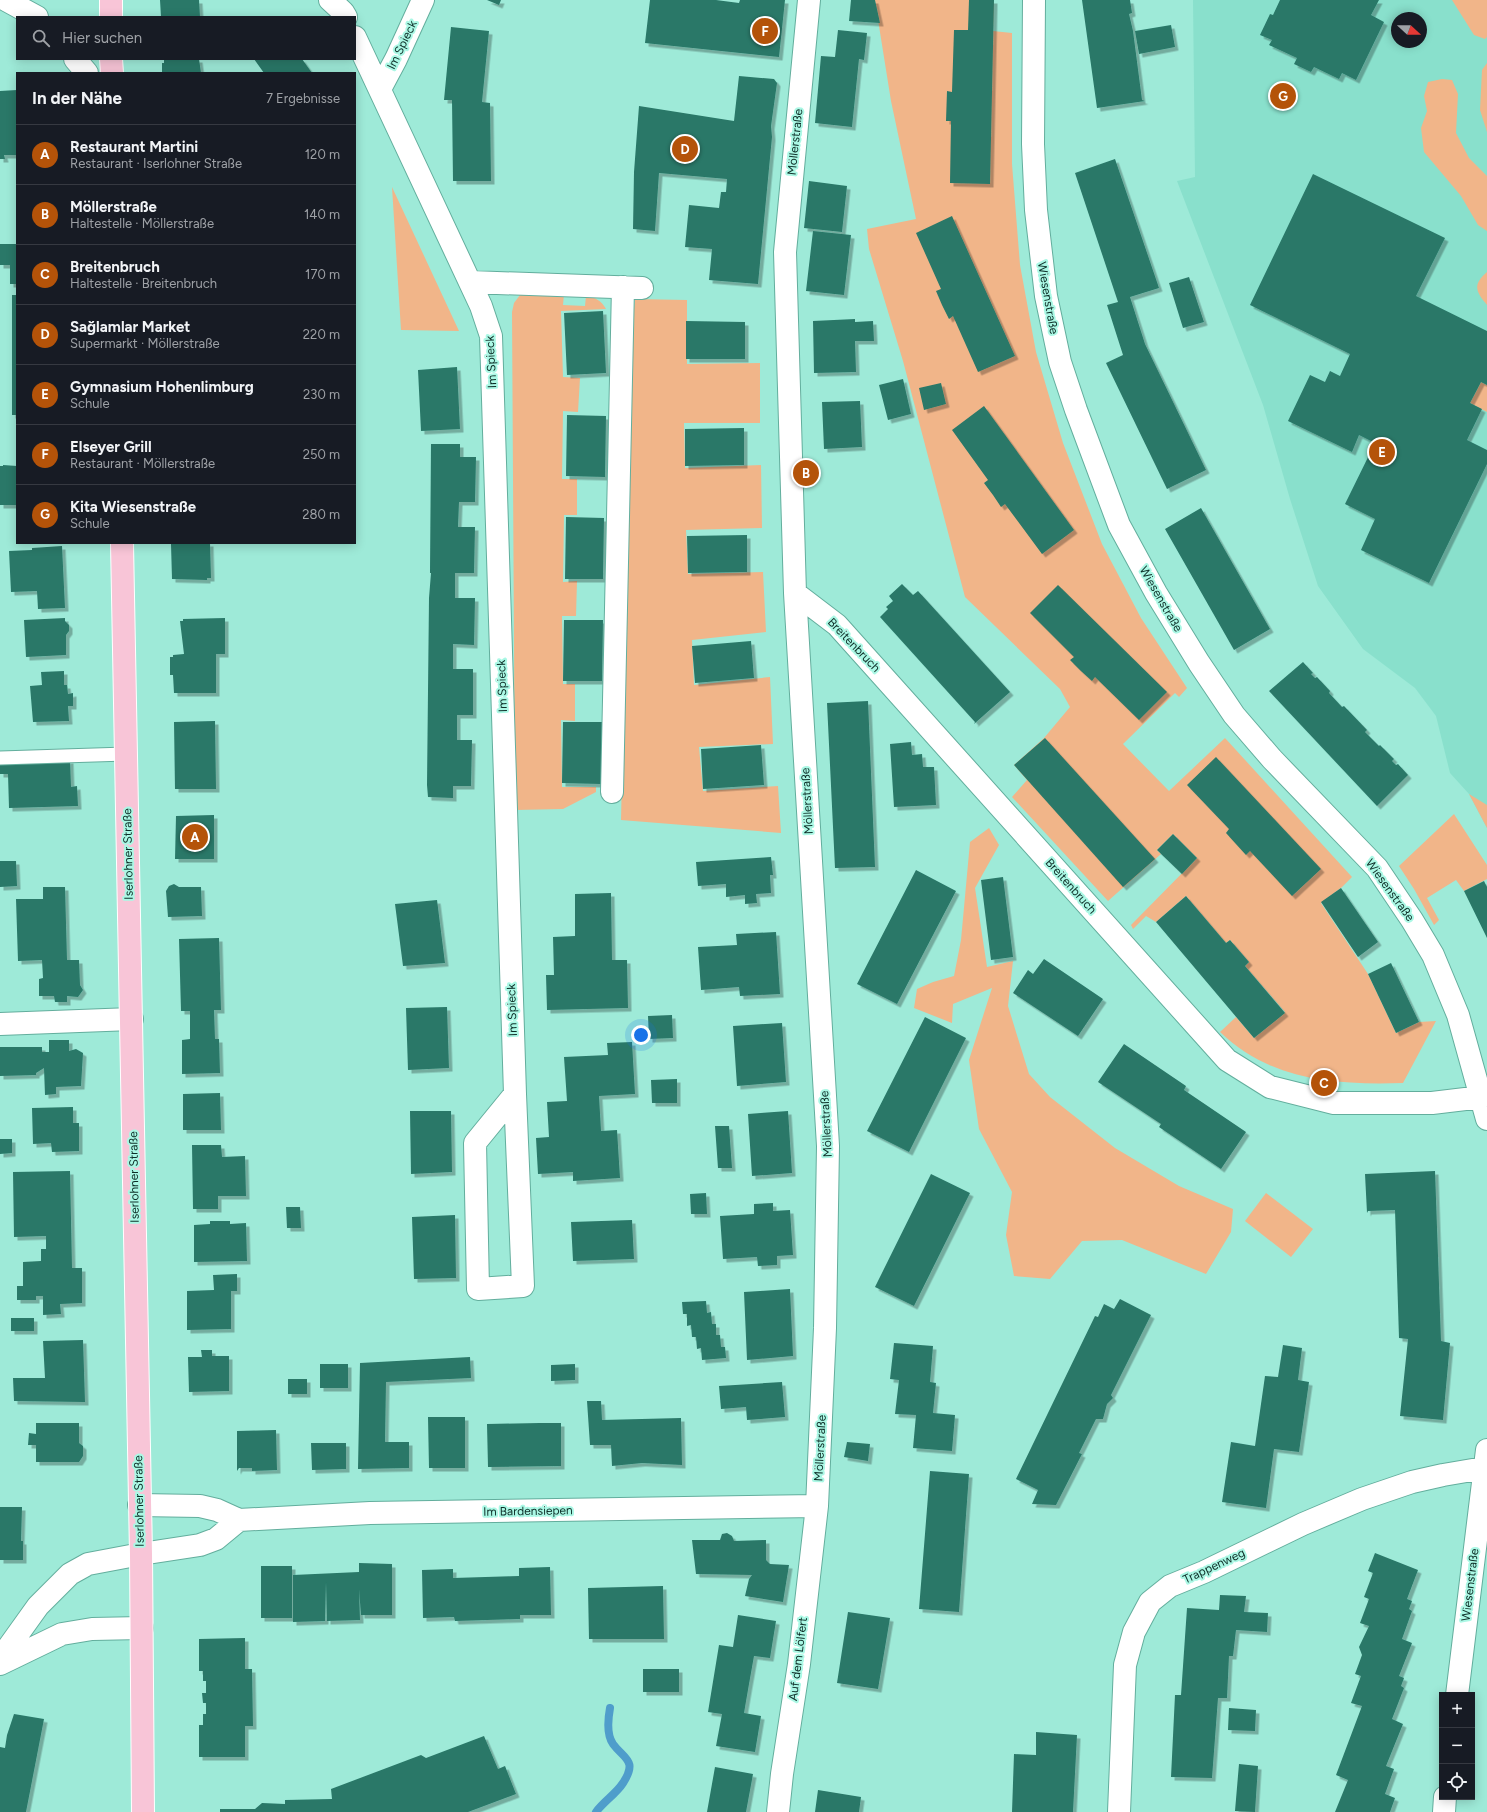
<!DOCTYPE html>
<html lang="de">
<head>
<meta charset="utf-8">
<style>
  :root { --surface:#171b24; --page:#242831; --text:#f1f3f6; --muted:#9ea1a6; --line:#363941; --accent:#b45309 }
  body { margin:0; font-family:Figtree,sans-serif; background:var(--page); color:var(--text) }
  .controls { position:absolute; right:12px; bottom:12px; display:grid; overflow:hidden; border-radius:0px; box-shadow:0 2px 10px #0003 }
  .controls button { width:36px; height:36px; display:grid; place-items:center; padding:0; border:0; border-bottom:1px solid var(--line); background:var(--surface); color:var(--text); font:20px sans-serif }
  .compass { position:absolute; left:1391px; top:12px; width:36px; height:36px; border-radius:50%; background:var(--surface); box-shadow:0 2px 10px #0003; rotate:111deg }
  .you { position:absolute; left:641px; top:1035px; width:14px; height:14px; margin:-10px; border:3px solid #fff; border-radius:50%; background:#1a73e8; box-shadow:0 0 0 6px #1a73e833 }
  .badge { display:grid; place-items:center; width:26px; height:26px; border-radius:50%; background:var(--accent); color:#fff; font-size:13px; font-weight:700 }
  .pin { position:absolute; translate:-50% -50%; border:2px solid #fff; box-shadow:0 1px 4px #0006 }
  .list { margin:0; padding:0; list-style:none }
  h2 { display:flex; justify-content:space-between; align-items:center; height:52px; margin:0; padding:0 16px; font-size:17px }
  h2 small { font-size:13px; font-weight:400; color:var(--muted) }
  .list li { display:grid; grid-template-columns:26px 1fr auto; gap:12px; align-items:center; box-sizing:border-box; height:60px; padding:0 16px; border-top:1px solid var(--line) }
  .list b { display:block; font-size:15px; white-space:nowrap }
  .list p { margin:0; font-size:13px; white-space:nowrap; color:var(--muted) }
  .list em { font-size:13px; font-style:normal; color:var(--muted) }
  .icon { flex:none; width:22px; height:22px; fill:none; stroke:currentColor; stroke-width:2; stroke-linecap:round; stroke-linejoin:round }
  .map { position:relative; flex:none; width:1487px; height:1812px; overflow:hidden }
  .search { position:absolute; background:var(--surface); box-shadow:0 2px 10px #0003; left:16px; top:16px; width:340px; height:44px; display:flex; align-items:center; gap:10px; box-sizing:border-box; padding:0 14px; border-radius:0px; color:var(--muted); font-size:15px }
  .panel { position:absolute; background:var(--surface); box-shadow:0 2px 10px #0003; left:16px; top:72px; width:340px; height:472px; border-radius:0px }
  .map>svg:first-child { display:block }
  .built { fill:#89e0cc; fill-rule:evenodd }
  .green { fill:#f1b589 }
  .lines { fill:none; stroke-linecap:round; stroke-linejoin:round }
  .stream { stroke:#4f9dcb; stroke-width:8 }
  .building { fill:#297868; filter:url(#shadow) }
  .service-casing { stroke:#63ae9d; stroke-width:15 }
  .minor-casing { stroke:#63ae9d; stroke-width:24 }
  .primary-casing { stroke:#fff; stroke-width:24 }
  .service { stroke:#fff; stroke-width:13 }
  .minor { stroke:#fff; stroke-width:22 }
  .primary { stroke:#f8c5d7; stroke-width:22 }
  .labels { text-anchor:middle; stroke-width:4; stroke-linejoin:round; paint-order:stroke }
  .street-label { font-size:12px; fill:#0d2e27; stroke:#abf8e5 }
</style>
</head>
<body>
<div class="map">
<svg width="1487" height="1812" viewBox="0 0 1487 1812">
  <defs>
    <filter id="shadow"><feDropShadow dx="3.5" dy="3.5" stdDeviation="0" flood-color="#0004"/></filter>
  </defs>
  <rect width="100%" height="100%" fill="#9eead8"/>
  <!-- built -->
  <path class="built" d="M1193 0H1487V828L1469 794 1450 773 1436 716 1415 688 1363 649 1318 586 1290 499 1263 405 1177 181 1195 177ZM1397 18H1421V42H1397Z"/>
  <!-- green -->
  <path class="green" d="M870 0H994L993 31 1012 33V164L1020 265 1036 352 1063 443 1102 544 1141 618 1187 688 1179 697 1175 693 1123 744 1169 791 1225 738 1352 877 1342 887 1321 903 1368 974 1396 1033 1419 1022 1436 1021 1403 1083C1336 1085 1271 1081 1220 1032L1236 1017 1254 1038 1285 1012 1245 966 1249 962 1230 940 1226 943 1186 896 1156 922 1146 916 1133 929 1131 925 1197 858 1173 834 1157 850 1161 854 1108 901 1012 797 1027 780 1014 765 1044 738 1070 707 1060 689 965 597 903 361 869 249 867 229 916 219 891 101 875 1Z
    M1452 0H1487V37L1485 39 1474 35Z
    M1487 63V132L1480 110 1482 70Z
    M1442 79 1452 80 1458 94 1456 133 1469 158 1487 176V231L1478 225 1461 196 1424 152 1421 128 1427 111 1424 96 1428 82Z
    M392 187 459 331 401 330Z
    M1487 272V305C1476 292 1472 285 1487 272Z
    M532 293 564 294 563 305 585 306 586 296C596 298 601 300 606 309L561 311 563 377 580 378 578 412 563 411 562 479H577V515H564L563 582 577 581 576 616H562L563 684H575V721L561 720 562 787H596V792L563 809 515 810 512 312 514 303 520 295Z
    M635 299 687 300V364L760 363V423H684L685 468 761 465 762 528 686 530 688 574 763 572 766 632 692 640 694 685 770 677 773 744 699 747 703 791 778 786 781 833 621 820 632 329Z
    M1481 382 1487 385V412L1470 403Z
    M1469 794 1487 805V828Z
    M1454 814 1487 865V879L1464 891 1456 880 1427 898 1439 920 1434 925 1414 889 1399 866Z
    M989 828 999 845 975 888 987 967 1013 961 1008 1006 1029 1074 1050 1097 1115 1148 1179 1186 1233 1209 1231 1232 1206 1274 1122 1240 1082 1241 1050 1279 1014 1276 1006 1235 1012 1192 979 1129 969 1060 992 988 953 1004 952 1023 914 1008 917 989 933 982 954 976 961 940 970 842Z
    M1266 1193 1313 1229 1291 1257 1245 1221Z"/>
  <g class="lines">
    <!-- stream -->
    <path class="stream" d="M596 1812C604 1801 616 1794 623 1783 638 1760 624 1759 613 1744 606 1734 608 1719 610 1708"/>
  </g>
  <!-- building -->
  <path class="building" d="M160 0H199L200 17H161Z
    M487 0H501L499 5Z
    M650 0H716L739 3 740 0H785L779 57 645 43Z
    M851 0H875L880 23 849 21Z
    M969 0H994L990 184 950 183 951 121H946L947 91 952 92 954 30H968Z
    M1082 0H1130L1132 13 1129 14 1133 31 1142 100 1145 101 1097 108Z
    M1280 0H1379L1371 15 1384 22 1356 80 1342 73 1339 79 1314 67 1311 72 1294 64 1297 58 1269 45 1272 40 1260 35 1270 14 1273 15Z
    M1171 25 1175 47 1139 54 1135 31Z
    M451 27 489 31 482 102 490 103 491 181H453L452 100H444Z
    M838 30 867 33 864 60 859 59 852 127 815 123 821 56 835 57Z
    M164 59H199L201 73H162V63H164Z
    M254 59H302L312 73H264Z
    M739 76 774 79 777 83 771 126 772 137 758 284 709 280 712 249 685 247 689 205 719 208 721 192H726L727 179 659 173 655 231 633 229 634 172 639 106 734 121Z
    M17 90V155H4L5 159H0V91Z
    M1115 159 1159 288 1130 297 1145 344 1206 470 1167 489 1106 363 1123 355 1107 305 1118 302 1075 173Z
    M1313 174 1445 238 1416 296 1487 331V385L1481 382 1470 403 1482 409 1467 440 1487 450V464L1429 583 1361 550 1375 519 1345 504 1375 443 1359 435 1352 452 1288 421 1310 375 1325 382 1330 371 1340 376 1350 354 1250 305Z
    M809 181 847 186 842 232 804 228Z
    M952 216 1015 356 978 372 953 316 949 319 942 305 936 291 941 289 916 233Z
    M813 231 851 235 844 295 806 291Z
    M0 244H17V284H10V265H0Z
    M1189 277 1204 322 1183 328 1169 283Z
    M12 295H17V415H12Z
    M603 311 606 373 567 375 564 313Z
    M855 319V322L873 321 874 341H855L856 372 814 373 813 321Z
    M686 321 745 322V359H686Z
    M457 367 460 429 421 431 418 370Z
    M903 379 911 414 888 420 879 385Z
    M941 383 946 404 924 410 919 388Z
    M860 401 862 447 824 449 822 402Z
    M984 406 1074 530 1042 554 1005 504 1001 507 993 495 984 483 988 480 952 430Z
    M567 415 606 416 605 477 566 476Z
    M744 428V465L685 466V429Z
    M431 444H460V457H476L475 502H459L458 527H475L474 573H455V598H475L474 645 453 644V669H473V715H457V740H472L471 786H453V798L428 797 427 785 429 598 431 573H430Z
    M3 465 17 466V505H0V466H3Z
    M1201 508 1270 629 1234 650 1165 529Z
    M566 517 604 518 603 579H565Z
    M747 535V572L688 573 687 536Z
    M210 543 211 578H207V580L172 579 171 544Z
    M62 546 65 608 38 609 37 591 11 592 9 551 32 550V548Z
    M902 584 913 595 918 591 1010 692 974 724 975 722 880 617 888 609 886 607 893 601 889 596Z
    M1058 585 1167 692 1139 720 1095 677 1092 681 1081 671 1070 660 1074 657 1030 613Z
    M65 618V621L69 625V631L66 635V655L26 657 24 620Z
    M225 618V654H216V693H174L173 675H170V657H173V655L184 654 180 621H183V619Z
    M564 620H603L602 681H563Z
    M751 641 754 678 695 683 692 646Z
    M1303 662 1313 673 1311 674 1315 678 1317 677 1330 691 1329 693 1342 707 1344 706 1367 730 1365 732 1379 746 1380 745 1394 759 1392 761 1396 765 1398 764 1408 775 1377 806 1269 691Z
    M64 671V685H67L68 694 73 693V706H68L69 721 33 722 30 686 42 685 41 672Z
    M868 701 875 867 835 868 827 703Z
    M215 721 216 789H175L174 722Z
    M563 722H602L601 784 562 783Z
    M1045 738 1155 859 1123 887 1014 765Z
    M911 742 912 755 922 754 923 767H934L936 805 894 807 890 744Z
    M761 745 764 785 703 789 701 749Z
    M1216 757 1321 869 1292 896 1250 851 1246 855 1226 833 1229 829 1187 785Z
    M70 760 71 787 77 786 78 806 9 808 8 774H0V763Z
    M214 815V859H175L176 816Z
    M1173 834 1197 858 1182 874 1157 850Z
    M771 857 773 875H770L771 893 756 894 757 903 745 904V895L726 897V884L698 886 696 862Z
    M0 861H16L17 886 0 887Z
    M916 870 956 891 897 1004 857 984Z
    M1003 877 1013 957 991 960 981 880Z
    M1484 881 1487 887V938L1464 891Z
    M174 884 179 887H201L202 916 168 917 166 891 169 886Z
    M43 887H65L67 960H79L80 985 83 990 78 997 67 996V1002H55L54 996H39V979L43 978 42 960 18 961 16 899H43Z
    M1341 888 1378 942 1358 957 1321 902Z
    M611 893 612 960H627L628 1008 547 1010 546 975H554L553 937 575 936V894Z
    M1186 896 1226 943 1230 940 1249 962 1245 966 1285 1013 1254 1038 1156 922Z
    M437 900 445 963 403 966 395 904Z
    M776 932 780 994 740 996 739 987 701 990 698 947 737 945 736 934Z
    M219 938 221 1010H214L215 1039H219L220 1073 182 1074V1040L190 1039V1011H181L179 939Z
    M1044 959 1103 999 1078 1036 1013 993 1028 970 1033 974Z
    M1391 963 1419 1022 1396 1033 1368 974Z
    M447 1007 449 1068 408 1070 406 1008Z
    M672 1015 673 1038 649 1039 648 1016Z
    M925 1017 966 1038 909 1152 867 1131Z
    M782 1023 786 1082 737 1086 733 1026Z
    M49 1040H69V1051L76 1049 83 1053 81 1086 56 1087V1094L45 1095 44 1068 36 1073V1075L0 1076V1047H42V1052H49Z
    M632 1042 635 1094 599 1096 601 1131 617 1130 620 1178 573 1181V1172L538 1174 536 1138 549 1137 547 1102 567 1101 564 1057 608 1055 607 1043Z
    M1124 1044 1186 1086 1184 1090 1246 1132 1221 1169 1159 1127 1161 1124 1098 1082Z
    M677 1079V1103H652L651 1080Z
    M220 1093 221 1130H183V1094Z
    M73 1107V1123H79V1151L52 1152 51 1143 33 1144 32 1108Z
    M410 1111H451L452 1172 411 1174Z
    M788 1111 792 1173 752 1176 748 1114Z
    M715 1126H729L732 1168H718Z
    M0 1139H12V1153L0 1154Z
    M192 1145H221L222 1157 245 1156 246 1196H218V1209H193Z
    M70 1171 72 1268H82V1303L60 1304 61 1314 43 1315V1296H36V1300H17V1286H23V1262L41 1261V1249H46V1236L14 1237 13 1172Z
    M1435 1171 1441 1341 1450 1343 1443 1420 1400 1416 1408 1339 1399 1338 1395 1210 1368 1211 1367 1213 1365 1174Z
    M931 1174 970 1193 914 1306 875 1287Z
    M706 1193 707 1214H691L690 1194Z
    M773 1203V1211L790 1210 793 1255 777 1256V1265L758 1266 757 1257 723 1259 720 1216 754 1214V1204Z
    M286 1207H300L301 1228H287Z
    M455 1215 456 1278 414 1279 412 1217Z
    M632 1220 634 1259 573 1261 571 1222Z
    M210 1221H230V1224L246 1223 247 1261 194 1262V1225L210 1224Z
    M237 1274V1291H231V1329L187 1330V1291L214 1290 213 1275Z
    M790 1289 793 1356 747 1360 744 1292Z
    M1120 1299 1151 1315 1111 1395 1113 1398 1107 1404 1103 1419H1096L1079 1453 1082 1454 1056 1505 1032 1504 1038 1490 1016 1479 1095 1316 1098 1317 1104 1304 1114 1309Z
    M706 1301 707 1313 711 1312 712 1324H716V1335H720L721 1347H725L726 1358 702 1360 701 1348 697 1349 696 1337H692L691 1325 687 1326V1314H683L682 1302Z
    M11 1318H34V1331H11Z
    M83 1340 85 1402 14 1401 13 1378H45L43 1341Z
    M894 1343 933 1346 930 1382 936 1383 933 1413 955 1415 952 1451 913 1448 916 1415 895 1414 899 1380 890 1379Z
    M1283 1345 1302 1348 1298 1380 1309 1382 1299 1452 1274 1449 1266 1508 1222 1502 1231 1442 1255 1446 1265 1376 1278 1377Z
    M201 1350H212V1356H229V1391L189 1392 188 1357H202Z
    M470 1357 471 1378 386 1382 385 1442H409V1468L358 1469 360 1363Z
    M320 1364H348V1388H320Z
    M575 1364V1380L551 1381V1365Z
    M288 1379H307V1394H288Z
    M782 1382 785 1417 747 1420 746 1407 721 1409 719 1386Z
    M587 1401H601L602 1420 681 1418 682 1465 642 1463 612 1466 611 1445H590Z
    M428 1417H465V1468H429Z
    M36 1423H79V1443L83 1446V1456L79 1462H36V1445H28L29 1433 36 1434Z
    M540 1423H561V1466L488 1467 487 1424Z
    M276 1430 277 1470 252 1471V1468H239L237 1471V1431Z
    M847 1442 870 1444 868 1461 844 1457Z
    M311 1443H346V1469L312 1470Z
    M930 1471 969 1474 959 1612 919 1609Z
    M0 1507H22L21 1541H23V1560H0Z
    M727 1533 732 1536 734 1541 766 1540V1560L770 1564 789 1565 783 1602 745 1596 749 1579 752 1575 696 1574 692 1540H720L722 1534Z
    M1375 1553 1418 1570 1407 1599 1412 1601 1409 1609 1412 1611 1402 1639 1412 1643 1399 1676 1404 1678 1401 1686 1404 1688 1392 1719 1403 1724 1386 1766 1394 1769 1385 1794 1395 1798 1390 1812H1335L1348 1780 1336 1775 1362 1706 1351 1703 1361 1676 1355 1674 1362 1655 1359 1647 1369 1626 1360 1623 1369 1599 1364 1597 1373 1573 1368 1571Z
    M359 1563 392 1564V1615H361L359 1589 360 1620 327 1621 326 1582 325 1621 293 1622V1575L359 1572Z
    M261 1566H292V1618H261Z
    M550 1567 551 1615H520V1619L455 1621 454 1617 423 1618 422 1570 453 1569V1578L519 1576V1568Z
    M663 1586 664 1639H589L588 1588Z
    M1220 1595 1246 1596 1244 1612 1268 1613 1267 1632 1236 1630 1233 1656H1229L1227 1698H1218L1212 1778 1171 1777 1175 1695H1181L1187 1608 1219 1610Z
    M848 1612 890 1618 878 1689 837 1683Z
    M738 1615 776 1621 770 1658 754 1656 749 1684 744 1713 761 1716 755 1752 716 1746 722 1714 708 1712 719 1645 733 1647Z
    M245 1638V1669H252L253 1726H245V1757H199V1725H203V1714H206V1703H203L202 1693H206V1681H203V1671H199V1639Z
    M643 1669H679V1692H643Z
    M1229 1708 1256 1710 1255 1731 1228 1730Z
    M14 1714 44 1719 26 1812H0V1747L5 1748 7 1735Z
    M1036 1732 1077 1735 1073 1812H1012L1014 1754 1036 1755Z
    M484 1736 498 1769 505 1766 516 1794 468 1812H220V1809H255L262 1803 285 1804V1800L332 1799 331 1789 421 1755 426 1758Z
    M1239 1764 1258 1766 1255 1812 1235 1811Z
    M715 1767 753 1774 746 1812H707Z
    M818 1790 861 1797 859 1812H815Z"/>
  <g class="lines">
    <defs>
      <path id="service" d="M0 758 126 754"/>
      <path id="minor" d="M6 0 37 17
        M330 0 343 12 346 17
        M1034 0 1033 144 1036 210 1046 296 1060 362 1076 410 1119 525 1156 593 1199 663 1234 715 1272 759 1377 868 1412 920 1433 955 1458 1015 1487 1119
        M355 37 481 306 491 336 515 1094 523 1286 478 1289 475 1143 515 1094
        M75 59 87 73
        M380 89 396 59 423 0
        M470 282 642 288
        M795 593 837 625 1227 1060 1270 1087 1334 1103H1432L1482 1097
        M612 792 623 287
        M0 1024 132 1019
        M139 1505 200 1506 217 1510 239 1520 370 1513 817 1506
        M0 1659 38 1606 70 1574 88 1564 141 1554 200 1545 216 1539 239 1520
        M0 1664 62 1634 92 1629 142 1628
        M1457 1695 1487 1450
        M778 1812 782 1774 799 1664 817 1506 825 1328 828 1146 795 593 785 252 809 0
        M1119 1812 1125 1665 1134 1632 1150 1602 1170 1586 1204 1572 1303 1524 1362 1499 1412 1482 1443 1475 1484 1468
        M1444 1812 1445 1797"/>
      <path id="primary" d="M111 0V17
        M111 59 112 73
        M122 543 141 1554 143 1812"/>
    </defs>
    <!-- service casing -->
    <use href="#service" class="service-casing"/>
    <!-- minor casing -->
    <use href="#minor" class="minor-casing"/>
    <!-- primary casing -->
    <use href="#primary" class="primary-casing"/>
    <!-- service -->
    <use href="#service" class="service"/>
    <!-- minor -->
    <use href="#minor" class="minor"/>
    <!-- primary -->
    <use href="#primary" class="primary"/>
  </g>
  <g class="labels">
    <!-- street labels -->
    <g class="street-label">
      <text transform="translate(402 45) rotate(-64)" y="4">Im Spieck</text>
      <text transform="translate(795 142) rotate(-84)" y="4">Möllerstraße</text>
      <text transform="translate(1048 298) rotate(80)" y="4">Wiesenstraße</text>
      <text transform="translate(491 362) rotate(-93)" y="4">Im Spieck</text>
      <text transform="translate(1161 599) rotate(60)" y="4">Wiesenstraße</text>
      <text transform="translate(854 645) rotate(46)" y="4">Breitenbruch</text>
      <text transform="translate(502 686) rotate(-92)" y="4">Im Spieck</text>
      <text transform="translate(807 801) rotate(-93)" y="4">Möllerstraße</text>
      <text transform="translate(128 854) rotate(-91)" y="4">Iserlohner Straße</text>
      <text transform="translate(1071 886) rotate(48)" y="4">Breitenbruch</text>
      <text transform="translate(1390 890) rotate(54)" y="4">Wiesenstraße</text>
      <text transform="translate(512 1010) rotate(-92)" y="4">Im Spieck</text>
      <text transform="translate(826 1124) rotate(-93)" y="4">Möllerstraße</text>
      <text transform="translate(134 1177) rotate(-91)" y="4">Iserlohner Straße</text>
      <text transform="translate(820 1448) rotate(-87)" y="4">Möllerstraße</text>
      <text transform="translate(139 1501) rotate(-91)" y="4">Iserlohner Straße</text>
      <text transform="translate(528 1511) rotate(-1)" y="4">Im Bardensiepen</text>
      <text transform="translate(1214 1566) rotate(-25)" y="4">Trappenweg</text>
      <text transform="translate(1470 1585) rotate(-83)" y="4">Wiesenstraße</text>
      <text transform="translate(798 1659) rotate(-83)" y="4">Auf dem Lölfert</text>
    </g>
  </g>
</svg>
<div class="controls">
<button>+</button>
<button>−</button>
<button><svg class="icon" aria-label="locate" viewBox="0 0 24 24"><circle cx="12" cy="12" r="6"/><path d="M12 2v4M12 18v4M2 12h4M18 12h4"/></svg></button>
</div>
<svg class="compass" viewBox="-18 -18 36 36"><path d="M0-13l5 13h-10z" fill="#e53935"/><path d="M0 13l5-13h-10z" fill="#9ea1a6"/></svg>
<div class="you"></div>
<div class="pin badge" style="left:195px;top:837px">A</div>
<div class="pin badge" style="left:806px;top:473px">B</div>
<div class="pin badge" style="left:1324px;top:1083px">C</div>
<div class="pin badge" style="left:685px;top:149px">D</div>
<div class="pin badge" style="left:1382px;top:452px">E</div>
<div class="pin badge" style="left:765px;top:31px">F</div>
<div class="pin badge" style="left:1283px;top:96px">G</div>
<div class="search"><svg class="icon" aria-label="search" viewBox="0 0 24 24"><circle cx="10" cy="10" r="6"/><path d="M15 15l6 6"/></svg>Hier suchen</div>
<section class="panel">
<h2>In der Nähe<small>7 Ergebnisse</small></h2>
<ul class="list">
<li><span class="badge">A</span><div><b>Restaurant Martini</b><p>Restaurant · Iserlohner Straße</p></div><em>120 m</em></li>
<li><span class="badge">B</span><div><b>Möllerstraße</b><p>Haltestelle · Möllerstraße</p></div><em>140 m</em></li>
<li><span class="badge">C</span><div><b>Breitenbruch</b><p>Haltestelle · Breitenbruch</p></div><em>170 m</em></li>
<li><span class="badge">D</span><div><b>Sağlamlar Market</b><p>Supermarkt · Möllerstraße</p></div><em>220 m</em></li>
<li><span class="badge">E</span><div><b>Gymnasium Hohenlimburg</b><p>Schule</p></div><em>230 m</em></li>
<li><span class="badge">F</span><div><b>Elseyer Grill</b><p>Restaurant · Möllerstraße</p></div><em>250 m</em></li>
<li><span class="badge">G</span><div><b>Kita Wiesenstraße</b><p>Schule</p></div><em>280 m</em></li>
</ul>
</section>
</div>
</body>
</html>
